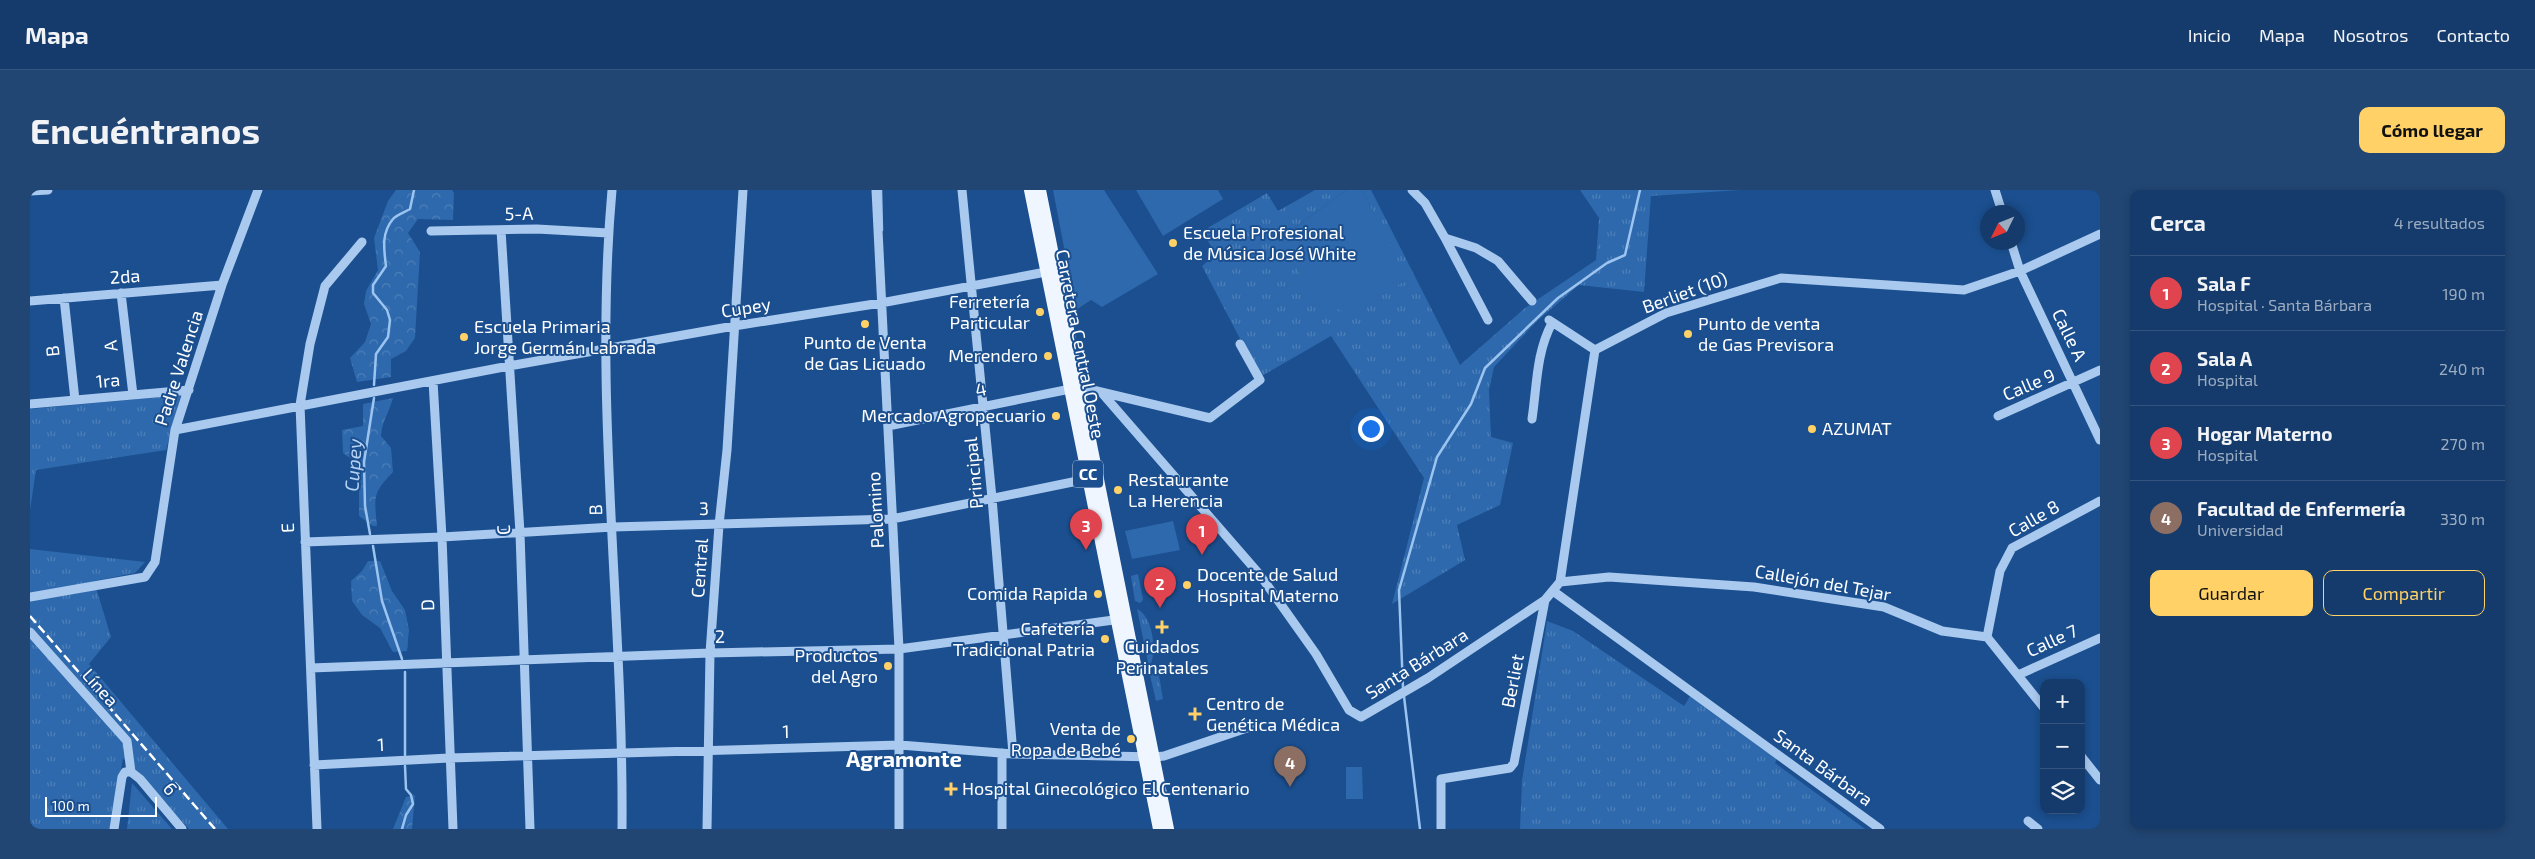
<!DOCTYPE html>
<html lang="es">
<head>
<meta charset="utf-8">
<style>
  :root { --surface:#143b6b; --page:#214673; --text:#f1f3f6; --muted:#9dadc1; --line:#33557e; --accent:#ffd166 }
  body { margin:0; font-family:"Exo 2",sans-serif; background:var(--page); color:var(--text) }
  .controls { position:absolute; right:15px; bottom:15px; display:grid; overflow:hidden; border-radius:10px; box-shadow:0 2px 8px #0003 }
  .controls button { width:45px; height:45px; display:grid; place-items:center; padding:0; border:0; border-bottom:1px solid var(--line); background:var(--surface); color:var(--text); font:25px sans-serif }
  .compass { position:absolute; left:1950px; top:15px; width:45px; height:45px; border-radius:50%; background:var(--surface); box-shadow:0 2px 8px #0003; rotate:227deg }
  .scale { position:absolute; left:15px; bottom:12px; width:112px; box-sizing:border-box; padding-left:5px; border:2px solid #fff; border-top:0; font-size:14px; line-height:18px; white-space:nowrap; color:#fff; -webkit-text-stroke:4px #1b4f8f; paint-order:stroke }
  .you { position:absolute; left:1340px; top:238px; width:18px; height:18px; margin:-12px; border:4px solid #fff; border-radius:50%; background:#1a73e8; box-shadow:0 0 0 8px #1a73e833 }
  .badge { display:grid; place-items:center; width:32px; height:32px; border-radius:50%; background:var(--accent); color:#fff; font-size:16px; font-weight:700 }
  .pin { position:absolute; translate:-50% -41px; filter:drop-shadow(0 1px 2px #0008) }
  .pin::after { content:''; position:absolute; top:26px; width:18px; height:15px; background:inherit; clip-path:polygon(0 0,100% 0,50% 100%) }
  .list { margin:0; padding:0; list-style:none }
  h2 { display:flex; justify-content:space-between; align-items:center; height:65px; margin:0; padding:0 20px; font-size:21px }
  h2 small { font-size:16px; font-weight:400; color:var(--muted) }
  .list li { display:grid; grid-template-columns:32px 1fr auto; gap:15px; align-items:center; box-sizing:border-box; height:75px; padding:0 20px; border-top:1px solid var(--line) }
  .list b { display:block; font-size:19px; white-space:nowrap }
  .list p { margin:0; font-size:16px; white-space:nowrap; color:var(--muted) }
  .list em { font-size:16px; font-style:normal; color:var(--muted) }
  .actions { display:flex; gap:10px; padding:15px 20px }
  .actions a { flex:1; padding:11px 0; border:1px solid var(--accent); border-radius:10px; text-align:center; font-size:18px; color:var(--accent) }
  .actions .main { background:var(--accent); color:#111 }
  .icon { flex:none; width:28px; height:28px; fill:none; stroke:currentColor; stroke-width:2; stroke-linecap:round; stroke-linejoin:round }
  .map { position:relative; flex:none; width:2070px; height:639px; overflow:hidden; border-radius:10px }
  header { display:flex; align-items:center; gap:30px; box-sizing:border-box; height:70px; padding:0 25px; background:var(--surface); border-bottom:1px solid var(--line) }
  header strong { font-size:24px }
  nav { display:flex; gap:28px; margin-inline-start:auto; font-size:18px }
  .intro { display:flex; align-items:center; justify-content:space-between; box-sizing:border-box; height:120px; padding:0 30px }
  h1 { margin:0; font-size:35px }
  .button { padding:12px 22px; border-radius:10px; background:var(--accent); color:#111; font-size:18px; font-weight:700 }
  main { display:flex; gap:30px; padding:0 30px }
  aside { flex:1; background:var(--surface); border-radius:10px; box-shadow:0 2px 8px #0003 }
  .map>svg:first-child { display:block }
  .grass { fill:url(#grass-tufts) }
  .forest { fill:url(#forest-crowns) }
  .green { fill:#2e69ad }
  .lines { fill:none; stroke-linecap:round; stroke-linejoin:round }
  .stream { stroke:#9cc4f0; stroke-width:2.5 }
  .minor { stroke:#a9c9ee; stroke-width:9 }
  .major { stroke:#f0f6ff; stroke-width:12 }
  .rail { stroke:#fff; stroke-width:2.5; stroke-dasharray:9 4; stroke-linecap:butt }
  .poi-dot { fill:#ffd166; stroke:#1b4f8f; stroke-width:2 }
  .labels { text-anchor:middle; stroke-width:4; stroke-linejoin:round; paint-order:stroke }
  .shield { fill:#1b4f8f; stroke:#bbcadd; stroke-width:1 }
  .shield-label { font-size:16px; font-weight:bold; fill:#fff }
  .street-label { font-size:18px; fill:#fff; stroke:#1b4f8f }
  .poi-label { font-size:18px; fill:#fff; stroke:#1b4f8f; text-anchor:start }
  .water-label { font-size:19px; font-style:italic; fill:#b5d3f5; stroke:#1b4f8f }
  .district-label { font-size:22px; font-weight:bold; fill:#fff; stroke:#1b4f8f }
</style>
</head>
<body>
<header>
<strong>Mapa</strong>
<nav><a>Inicio</a><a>Mapa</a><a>Nosotros</a><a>Contacto</a></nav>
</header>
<div class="intro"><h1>Encuéntranos</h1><a class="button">Cómo llegar</a></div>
<main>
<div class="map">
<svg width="2070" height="639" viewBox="0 0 2070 639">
  <defs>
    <pattern id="grass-tufts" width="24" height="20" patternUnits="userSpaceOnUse" patternTransform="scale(1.25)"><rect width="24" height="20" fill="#2e69ad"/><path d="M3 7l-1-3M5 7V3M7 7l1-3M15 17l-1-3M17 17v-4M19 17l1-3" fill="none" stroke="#4d80b9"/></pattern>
    <pattern id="forest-crowns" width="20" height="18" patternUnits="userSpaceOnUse" patternTransform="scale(1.25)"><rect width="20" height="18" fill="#2e69ad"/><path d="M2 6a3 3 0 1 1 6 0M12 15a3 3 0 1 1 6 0" fill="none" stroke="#4d80b9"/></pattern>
  </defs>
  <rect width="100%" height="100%" fill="#1b4f8f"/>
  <!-- grass -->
  <path class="grass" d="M1285 0H1316L1251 48 1376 90 1332 0H1341L1430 175 1495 118 1566 70 1569 28 1550 0H1710L1621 6 1614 102 1549 95 1507 131 1464 177 1459 200 1461 247 1483 253 1470 315 1427 335 1435 370 1362 414 1394 288 1301 146 1230 187 1172 76 1187 64 1171 42 1237 3 1248 21Z
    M151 205 136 260 6 280 0 320V219Z
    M0 359 115 372 105 383 64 391 81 447 59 474 198 639H159L93 568 81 639H0Z
    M1108 384 1113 410 1110 413 1105 411 1101 386Z
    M1107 419C1123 426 1128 464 1119 477Z
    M1517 431 1543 441 1654 516 1663 502 1750 562 1745 573 1835 639H1490L1492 591Z
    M1124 483 1129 486 1133 509 1126 511 1120 485Z
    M102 593 142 639H97Z"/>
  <!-- forest -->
  <path class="forest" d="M366 0H422L424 3 423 30 388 29 378 43 390 62 385 148 376 161 361 169V187L327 192 320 168 335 152 341 134 334 114 336 101 348 80 344 48 358 11Z
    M363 208C359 223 352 231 351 246L361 258 363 282C343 303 344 306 347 336H343L329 326V299L322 283 323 270 313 263 312 240 333 236V214Z
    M338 371H350L362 401 375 420 379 440 377 461 363 462 350 438 332 425 322 411 321 391 332 381Z
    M385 605 382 639H363L376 607Z"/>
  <!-- green -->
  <path class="green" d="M1023 0H1074L1128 84 1072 117 1061 110 1046 120Z
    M1106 0H1188L1193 9 1133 46Z
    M1316 0H1332L1377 90 1317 123 1283 109 1251 48Z
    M1143 331 1150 360 1102 369 1095 341Z
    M1316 577H1332L1333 609H1316Z"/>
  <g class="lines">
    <!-- stream -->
    <path class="stream" d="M851 0 852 40
      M344 195 346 164 358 147 360 130 357 120 343 103V95L356 76C354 60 351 43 363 29 366 25 375 22 380 19L384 0
      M340 344 335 316 334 272 344 208
      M343 356 352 411 372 469
      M375 565V482
      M372 639 376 625 383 614 381 605 376 599 375 576
      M1390 639 1373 498 1369 400 1407 267 1441 214 1455 178 1528 108 1577 73 1595 65 1610 0"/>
    <!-- minor -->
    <path class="minor" d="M582 0C563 212 594 426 592 639
      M846 0 869 459V639
      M932 0 962 308 983 564
      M1382 0 1395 13 1415 48 1446 58 1468 71 1502 111
      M1965 0 1972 22
      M0 1 18 0
      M471 40 490 343 500 639
      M401 41 507 39 578 43
      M1415 48 1458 130
      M1981 52 1990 81 2070 250
      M91 103 103 205
      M34 108 45 210
      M0 111 192 95
      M1519 130 1565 160
      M1565 160 1636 123 1751 88 1934 100 1990 81 2070 44
      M403 191 412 347 423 639
      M1072 203 1230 385 1286 464 1319 520 1331 527 1398 488 1515 410 1530 392 1565 160
      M0 214 159 200
      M1968 226 2070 180
      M1502 229C1507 196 1506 163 1522 133
      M858 236 1050 197 1180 228 1230 190 1210 154
      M145 240 479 176 704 136 851 113 1021 81
      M275 352 412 347 583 337 862 329 1062 288
      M1530 392 1579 387 1724 397 1854 417 1912 441 1957 447 2014 518
      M1523 401 1850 639
      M0 407 115 387 125 372 145 240 192 95 228 0
      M0 442 97 551 101 582
      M1957 447 1970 381 1982 358 2070 311
      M281 478 680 463 869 459 1091 429
      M1988 485 2070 448
      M972 563V639
      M2051 566 2070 590
      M284 575 419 568 870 555 983 564 1125 567 1134 566 1223 536
      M101 582 110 589 152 639
      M1998 631 2008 639
      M84 639 92 587 95 582H101
      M287 639 270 215 280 154 295 96 332 52
      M677 639 680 463 689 335 697 260 713 0
      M1411 639V589L1480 578 1484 573 1515 410"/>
    <!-- major -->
    <path class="major" d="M1000 0 1129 639
      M1010 0 1138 639"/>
    <!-- rail -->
    <path class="rail" d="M0 426 185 639"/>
  </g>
  <!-- markers -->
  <g class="poi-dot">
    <circle cx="1143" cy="53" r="5"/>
    <circle cx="1010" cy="122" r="5"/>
    <circle cx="835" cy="134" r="5"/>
    <circle cx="1658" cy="144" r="5"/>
    <circle cx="434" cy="147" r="5"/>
    <circle cx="1018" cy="166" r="5"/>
    <circle cx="1026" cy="226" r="5"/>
    <circle cx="1782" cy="239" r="5"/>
    <circle cx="1088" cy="300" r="5"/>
    <circle cx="1157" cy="395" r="5"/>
    <circle cx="1068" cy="404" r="5"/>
    <path d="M1129.5 429.5h5v5h5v5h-5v5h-5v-5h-5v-5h5z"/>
    <circle cx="1075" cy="449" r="5"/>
    <circle cx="858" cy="476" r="5"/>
    <path d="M1162.5 516.5h5v5h5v5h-5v5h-5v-5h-5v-5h5z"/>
    <circle cx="1101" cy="549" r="5"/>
    <path d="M918.5 591.5h5v5h5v5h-5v5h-5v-5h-5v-5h5z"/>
  </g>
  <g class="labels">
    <!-- shield labels -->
    <rect class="shield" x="1043" y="270.5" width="30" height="27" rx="4"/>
    <g class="shield-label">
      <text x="1058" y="290">CC</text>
    </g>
    <!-- street labels -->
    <g class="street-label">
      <text transform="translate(489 24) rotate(-1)" y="6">5-A</text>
      <text transform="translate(95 87) rotate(-4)" y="6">2da</text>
      <text transform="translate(1655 103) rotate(-20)" y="6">Berliet (10)</text>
      <text transform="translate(716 118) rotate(-9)" y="6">Cupey</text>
      <text transform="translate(2039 145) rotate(64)" y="6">Calle A</text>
      <text transform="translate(1050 154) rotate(79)" y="6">Carretera Central Oeste</text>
      <text transform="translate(81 156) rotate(-97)" y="6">A</text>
      <text transform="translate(23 161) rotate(-96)" y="6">B</text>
      <text transform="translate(149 178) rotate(-72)" y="6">Padre Valencia</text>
      <text transform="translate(78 191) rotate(-5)" y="6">1ra</text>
      <text transform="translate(1999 195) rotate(-23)" y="6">Calle 9</text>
      <text transform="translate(951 200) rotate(-12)" y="6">4</text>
      <text transform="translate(944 283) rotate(-95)" y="6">Principal</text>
      <text transform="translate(674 319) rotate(-1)" y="6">3</text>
      <text transform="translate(566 320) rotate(-92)" y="6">B</text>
      <text transform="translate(846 320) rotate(-93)" y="6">Palomino</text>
      <text transform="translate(2004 329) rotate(-30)" y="6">Calle 8</text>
      <text transform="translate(258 338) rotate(-92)" y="6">E</text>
      <text transform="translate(474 340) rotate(-93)" y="6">C</text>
      <text transform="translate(670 378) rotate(-86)" y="6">Central</text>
      <text transform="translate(1793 393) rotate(10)" y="6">Callejón del Tejar</text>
      <text transform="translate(398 415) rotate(-92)" y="6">D</text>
      <text transform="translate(690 447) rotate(-1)" y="6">2</text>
      <text transform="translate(2022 451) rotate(-24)" y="6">Calle 7</text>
      <text transform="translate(1387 474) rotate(-32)" y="6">Santa Bárbara</text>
      <text transform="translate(1483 491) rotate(-79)" y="6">Berliet</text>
      <text transform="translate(70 498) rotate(48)" y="6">Línea</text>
      <text transform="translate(756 542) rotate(-1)" y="6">1</text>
      <text transform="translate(351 555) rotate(-3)" y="6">1</text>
      <text transform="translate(1793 578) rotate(36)" y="6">Santa Bárbara</text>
      <text transform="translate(140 599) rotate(50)" y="6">6</text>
    </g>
    <!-- poi labels -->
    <g class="poi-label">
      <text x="1153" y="49">Escuela Profesional<tspan x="1153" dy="21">de Música José White</tspan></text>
      <text x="1000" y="118" text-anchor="end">Ferretería<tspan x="1000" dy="21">Particular</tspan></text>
      <text x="1668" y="140">Punto de venta<tspan x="1668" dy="21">de Gas Previsora</tspan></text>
      <text x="444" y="143">Escuela Primaria<tspan x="444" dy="21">Jorge Germán Labrada</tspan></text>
      <text x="835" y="159" text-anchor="middle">Punto de Venta<tspan x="835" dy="21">de Gas Licuado</tspan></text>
      <text x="1008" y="172" text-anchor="end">Merendero</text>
      <text x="1016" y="232" text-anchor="end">Mercado Agropecuario</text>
      <text x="1792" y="245">AZUMAT</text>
      <text x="1098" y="296">Restaurante<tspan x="1098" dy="21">La Herencia</tspan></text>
      <text x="1167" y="391">Docente de Salud<tspan x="1167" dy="21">Hospital Materno</tspan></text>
      <text x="1058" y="410" text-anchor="end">Comida Rapida</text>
      <text x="1065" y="445" text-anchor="end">Cafetería<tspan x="1065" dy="21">Tradicional Patria</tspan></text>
      <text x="1132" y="463" text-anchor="middle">Cuidados<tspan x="1132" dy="21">Perinatales</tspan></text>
      <text x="848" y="472" text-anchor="end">Productos<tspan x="848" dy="21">del Agro</tspan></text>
      <text x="1176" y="520">Centro de<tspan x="1176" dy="21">Genética Médica</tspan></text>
      <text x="1091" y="545" text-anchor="end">Venta de<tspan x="1091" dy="21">Ropa de Bebé</tspan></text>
      <text x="932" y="605">Hospital Ginecológico El Centenario</text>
    </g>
    <!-- water labels -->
    <g class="water-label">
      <text transform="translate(323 275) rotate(-86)" y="7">Cupey</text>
    </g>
    <!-- district labels -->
    <g class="district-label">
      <text x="874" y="577">Agramonte</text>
    </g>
  </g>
</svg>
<div class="controls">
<button>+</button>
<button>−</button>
<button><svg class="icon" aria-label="layers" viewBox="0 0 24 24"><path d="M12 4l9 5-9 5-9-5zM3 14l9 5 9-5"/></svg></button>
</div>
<svg class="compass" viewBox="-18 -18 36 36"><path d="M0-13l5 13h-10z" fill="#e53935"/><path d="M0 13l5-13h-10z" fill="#9dadc1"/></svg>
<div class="scale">100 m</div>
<div class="you"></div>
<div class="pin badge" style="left:1172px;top:365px;background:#e0444e">1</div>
<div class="pin badge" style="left:1130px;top:418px;background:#e0444e">2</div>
<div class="pin badge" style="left:1056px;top:360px;background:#e0444e">3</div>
<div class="pin badge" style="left:1260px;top:597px;background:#8d6e63">4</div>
</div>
<aside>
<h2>Cerca<small>4 resultados</small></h2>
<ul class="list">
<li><span class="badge" style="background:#e0444e">1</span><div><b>Sala F</b><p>Hospital · Santa Bárbara</p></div><em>190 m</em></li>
<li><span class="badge" style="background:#e0444e">2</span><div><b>Sala A</b><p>Hospital</p></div><em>240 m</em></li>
<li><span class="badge" style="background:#e0444e">3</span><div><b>Hogar Materno</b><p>Hospital</p></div><em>270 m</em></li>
<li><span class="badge" style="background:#8d6e63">4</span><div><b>Facultad de Enfermería</b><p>Universidad</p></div><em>330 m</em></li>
</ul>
<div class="actions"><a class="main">Guardar</a><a>Compartir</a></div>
</aside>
</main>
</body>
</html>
